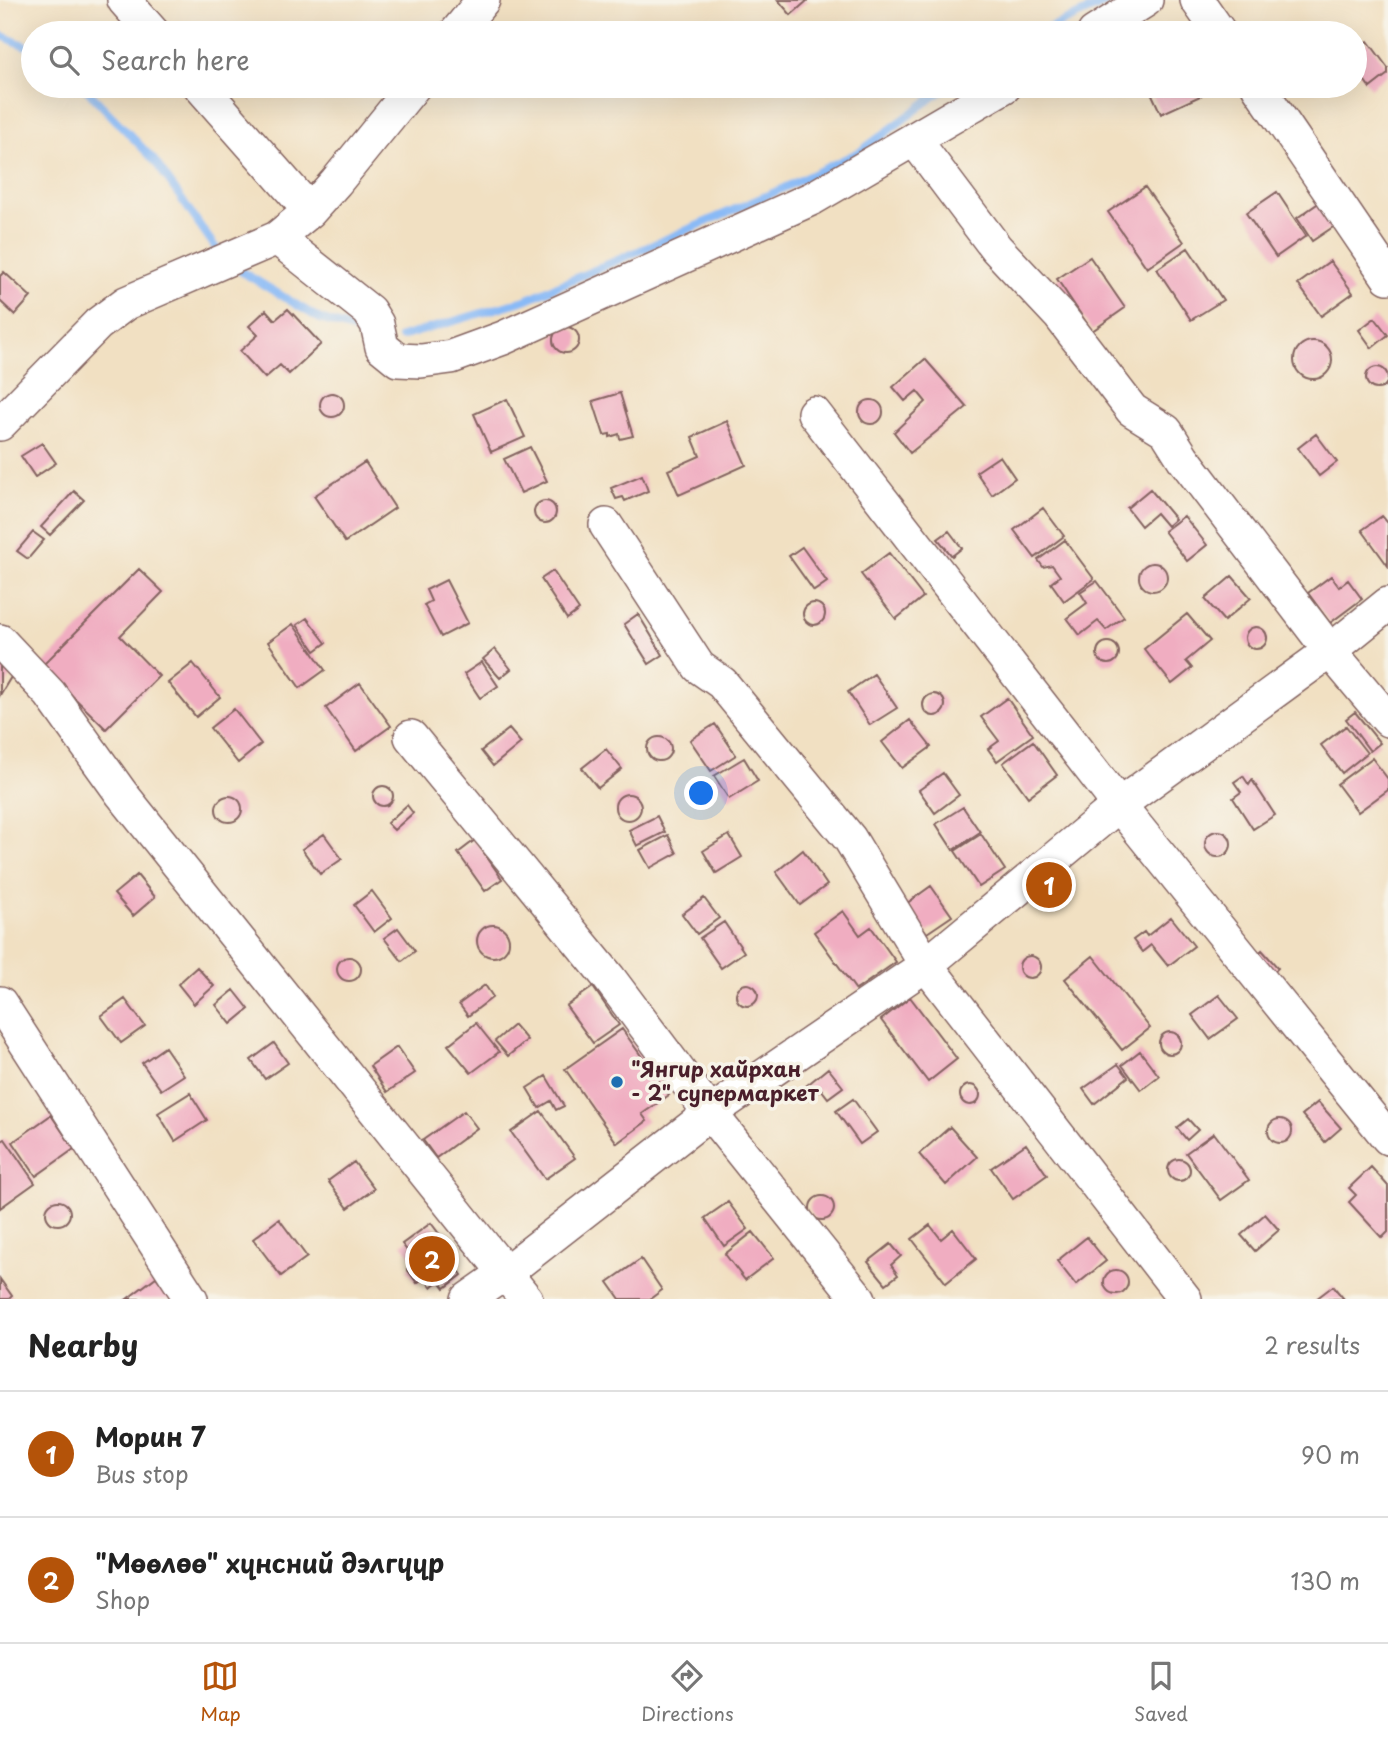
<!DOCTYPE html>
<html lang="en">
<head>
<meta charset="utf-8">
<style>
  :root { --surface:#fff; --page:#f2f2f2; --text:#222; --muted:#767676; --line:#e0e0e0; --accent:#b45309 }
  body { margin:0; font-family:"Playpen Sans",sans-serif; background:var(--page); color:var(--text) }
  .you { position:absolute; left:702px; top:794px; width:24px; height:24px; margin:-18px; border:5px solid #fff; border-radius:50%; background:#1a73e8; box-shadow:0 0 0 10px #1a73e833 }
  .badge { display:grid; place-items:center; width:46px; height:46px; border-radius:50%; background:var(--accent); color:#fff; font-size:23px; font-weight:700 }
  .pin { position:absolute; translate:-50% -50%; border:4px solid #fff; box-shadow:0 2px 7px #0006 }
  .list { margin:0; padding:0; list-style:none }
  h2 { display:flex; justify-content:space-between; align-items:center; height:91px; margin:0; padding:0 28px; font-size:30px }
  h2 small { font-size:23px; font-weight:400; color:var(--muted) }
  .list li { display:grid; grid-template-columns:46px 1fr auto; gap:21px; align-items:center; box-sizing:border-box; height:126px; padding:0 28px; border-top:2px solid var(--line) }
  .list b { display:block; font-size:26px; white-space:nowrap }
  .list p { margin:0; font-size:23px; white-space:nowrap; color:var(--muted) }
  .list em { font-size:23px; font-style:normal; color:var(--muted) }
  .icon { flex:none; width:38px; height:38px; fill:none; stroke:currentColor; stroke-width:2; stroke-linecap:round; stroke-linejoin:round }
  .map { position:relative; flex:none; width:1388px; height:1299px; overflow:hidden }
  .search { position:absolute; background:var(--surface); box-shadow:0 7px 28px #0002; left:21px; right:21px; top:21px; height:77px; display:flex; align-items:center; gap:18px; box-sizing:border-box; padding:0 24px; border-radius:38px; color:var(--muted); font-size:26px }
  .sheet { height:343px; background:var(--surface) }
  nav { display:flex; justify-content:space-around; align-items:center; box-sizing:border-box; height:98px; border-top:2px solid var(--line); background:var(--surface); font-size:19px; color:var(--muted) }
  nav a { display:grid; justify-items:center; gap:4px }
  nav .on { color:var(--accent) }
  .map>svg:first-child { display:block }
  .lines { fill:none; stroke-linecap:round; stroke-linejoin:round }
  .stream { stroke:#89baf6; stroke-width:8 }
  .building { fill:#f0adc1 }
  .street-casing { stroke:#846360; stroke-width:36 }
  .street { stroke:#fff; stroke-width:33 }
  .poi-dot { fill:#1f6fb2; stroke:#f7f3e8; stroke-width:2.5 }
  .labels { text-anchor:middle; stroke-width:7; stroke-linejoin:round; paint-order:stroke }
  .poi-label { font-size:21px; font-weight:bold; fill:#4a1f2b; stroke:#f7f3e8; text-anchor:start }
</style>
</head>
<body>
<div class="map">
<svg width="1388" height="1299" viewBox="0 0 1388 1299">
  <rect width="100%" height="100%" fill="#f7f3e8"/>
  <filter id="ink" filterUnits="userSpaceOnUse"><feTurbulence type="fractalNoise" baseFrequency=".0143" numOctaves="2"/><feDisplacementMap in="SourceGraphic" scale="14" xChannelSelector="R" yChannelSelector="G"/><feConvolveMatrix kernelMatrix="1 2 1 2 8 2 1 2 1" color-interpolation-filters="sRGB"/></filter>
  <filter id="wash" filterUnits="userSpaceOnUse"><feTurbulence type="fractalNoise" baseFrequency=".00686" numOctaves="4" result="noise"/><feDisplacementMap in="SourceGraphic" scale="28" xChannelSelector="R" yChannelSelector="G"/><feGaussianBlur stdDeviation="1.57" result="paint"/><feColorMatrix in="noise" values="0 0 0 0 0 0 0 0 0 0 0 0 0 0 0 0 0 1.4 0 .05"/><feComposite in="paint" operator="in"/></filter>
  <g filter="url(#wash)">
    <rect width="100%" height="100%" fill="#f1e0c2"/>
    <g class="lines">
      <!-- stream -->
      <path class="stream" d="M1038 33 1112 0
        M0 35 33 49
        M83 86 154 160 220 254
        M234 267 320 319 358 331
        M401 337 525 300 775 192 861 151 948 86"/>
    </g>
    <g id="blocks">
      <!-- building -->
      <path class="building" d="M778 0H808L791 15Z
        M1368 41 1388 68V74L1370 88 1355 67V50Z
        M1153 86H1206L1209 92 1161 114 1149 88Z
        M1145 187 1184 242 1147 268 1108 212Z
        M1277 192 1306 236 1276 257 1246 213Z
        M1323 200 1339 223 1312 241 1297 218Z
        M1188 248 1223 300 1191 320 1157 269Z
        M1090 257 1125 308 1092 331 1057 279Z
        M1330 261 1353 293 1321 316 1298 284Z
        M4 272 31 297 15 315 0 301V276Z
        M288 309 321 344 289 374 280 365 265 378 240 351 258 335 249 326 266 310 275 320Z
        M1375 318 1388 335 1372 348 1359 330Z
        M553 340a13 13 0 1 1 26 0a13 13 0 1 1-26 0Z
        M1294 360a19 19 0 1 1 38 0a19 19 0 1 1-38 0Z
        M925 359 967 407 910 453 894 432 926 402 917 391 905 401 893 387Z
        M1366 378a11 11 0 1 1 22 0a11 11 0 1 1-22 0Z
        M320 405a12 12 0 1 1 24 0a12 12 0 1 1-24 0Z
        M620 393 633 436 620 439 619 434 610 437V434L604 435 593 401Z
        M507 399 525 437 491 452 474 414Z
        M859 412a12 12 0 1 1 24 0a12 12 0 1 1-24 0Z
        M727 421 746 465 679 495 668 470 700 456 692 437Z
        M1316 434 1337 462 1319 476 1298 448Z
        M42 443 56 463 35 477 21 456Z
        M530 447 547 481 521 493 504 459Z
        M1000 456 1015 478 992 495 976 472Z
        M365 462 395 508 345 542 314 496Z
        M642 475 648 491 625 501 623 497 616 499 611 488Z
        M1150 489 1175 519 1167 526 1156 513 1141 526 1127 508Z
        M74 491 84 500 50 535 41 527Z
        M534 512a11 11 0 1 1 22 0a11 11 0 1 1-22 0Z
        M1043 508 1064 536 1035 558 1014 530Z
        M1184 516 1207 545 1187 561 1164 531Z
        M1382 516 1388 523V566L1362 530Z
        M949 531 962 548 952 556 938 539Z
        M33 532 44 540 28 559 17 551Z
        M1065 540 1094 579 1064 601 1051 583 1060 576 1052 565 1043 567 1038 560Z
        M802 547 827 582 814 591 789 556Z
        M889 553 923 597 896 619 861 574Z
        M1139 577a14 14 0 1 1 28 0a14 14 0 1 1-28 0Z
        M139 569 163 592 120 636 159 676 106 729 42 666Z
        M553 571 579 610 567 619 541 579Z
        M1232 576 1251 598 1224 621 1205 599Z
        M1331 576 1339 587 1348 580 1362 599 1330 623 1308 593Z
        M446 580 468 623 441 637 424 605 431 601 426 590Z
        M1097 581 1124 617 1106 630 1098 621 1080 635 1067 618 1087 603 1080 592Z
        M803 614a11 11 0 1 1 22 0a11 11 0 1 1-22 0Z
        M638 614 663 655 649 664 624 624Z
        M1187 614 1210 641 1186 661 1192 668 1172 684 1144 649Z
        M307 618 326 643 315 651 297 625Z
        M293 624 325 670 300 688 268 642Z
        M1245 638a11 11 0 1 1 22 0a11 11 0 1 1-22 0Z
        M1097 653a11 11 0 1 1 22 0a11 11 0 1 1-22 0Z
        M495 649 511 669 500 678 483 659Z
        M482 662 498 686 480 698 464 674Z
        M193 663 220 697 196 717 168 683Z
        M0 664 14 672 0 695Z
        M874 674 897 708 870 725 848 692Z
        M360 683 391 726 356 751 326 708Z
        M923 705a11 11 0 1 1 22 0a11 11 0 1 1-22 0Z
        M1007 698 1033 735 997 761 988 749 999 741 981 717Z
        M234 709 261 744 238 763 210 728Z
        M1355 712 1380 743 1370 751 1346 719Z
        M910 720 931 747 902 768 882 742Z
        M715 724 736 755 711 771 690 740Z
        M1346 726 1367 753 1342 773 1321 745Z
        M509 729 521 743 493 766 481 751Z
        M647 749a12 12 0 1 1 24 0a12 12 0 1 1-24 0Z
        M1033 741 1057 775 1028 797 1003 763Z
        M606 749 622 769 598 788 582 768Z
        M744 758 758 781 729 799 714 776Z
        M1372 758 1388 779V790L1358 812 1337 784Z
        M943 773 959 795 935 813 919 790Z
        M1243 776 1249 785 1252 780 1275 815 1253 829 1233 798 1241 792 1234 782Z
        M373 796a10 10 0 1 1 20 0a10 10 0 1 1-20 0Z
        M615 807a13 13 0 1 1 26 0a13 13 0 1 1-26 0Z
        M216 809a13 13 0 1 1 26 0a13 13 0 1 1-26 0Z
        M407 805 413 813 394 830 387 823Z
        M963 807 980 832 953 850 936 824Z
        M657 816 665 832 637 846 629 830Z
        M1205 844a13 13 0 1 1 26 0a13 13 0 1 1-26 0Z
        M324 834 342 859 320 874 302 849Z
        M981 834 1005 870 979 887 955 851Z
        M668 835 677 853 650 868 640 850Z
        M729 835 742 857 716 873 703 851Z
        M475 840 502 879 485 891 458 853Z
        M803 850 827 885 800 905 776 872Z
        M137 875 155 897 133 916 114 894Z
        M931 886 952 916 927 933 906 904Z
        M372 891 392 918 374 932 354 905Z
        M704 898 719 918 697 934 682 914Z
        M843 911 860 935 871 927 896 962 856 990 814 932Z
        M1171 917 1194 946 1168 966 1151 945 1142 952 1133 940 1144 932 1147 936Z
        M724 922 744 952 721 968 700 938Z
        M477 941a16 16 0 1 1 32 0a16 16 0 1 1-32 0Z
        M398 928 415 951 402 961 384 938Z
        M1262 950 1278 968 1269 977 1253 959Z
        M1093 956 1150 1028 1122 1050 1065 979Z
        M1019 967a11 11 0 1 1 22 0a11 11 0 1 1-22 0Z
        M337 969a12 12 0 1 1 24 0a12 12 0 1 1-24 0Z
        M197 967 214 986 194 1004 178 984Z
        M736 995a11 11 0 1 1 22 0a11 11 0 1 1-22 0Z
        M485 985 493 997 468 1016 459 1004Z
        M593 987 619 1025 593 1043 566 1006Z
        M234 990 249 1009 231 1024 216 1005Z
        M1219 995 1238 1019 1210 1039 1192 1015Z
        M910 997 957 1059 928 1082 881 1020Z
        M125 999 145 1026 121 1043 101 1016Z
        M476 1023 499 1052 471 1073 448 1045Z
        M514 1025 527 1040 508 1056 495 1041Z
        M622 1029 669 1095 642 1114 647 1121 617 1143 565 1069Z
        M1159 1043a11 11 0 1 1 22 0a11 11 0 1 1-22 0Z
        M274 1043 288 1063 265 1079 251 1060Z
        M165 1047 184 1075 161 1090 142 1063Z
        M397 1047 415 1073 387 1092 370 1066Z
        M1140 1051 1159 1076 1141 1090 1122 1065Z
        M1118 1064 1128 1077 1094 1104 1083 1089Z
        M828 1068 843 1087 828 1098 821 1089 809 1099 801 1090Z
        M546 1076 564 1106 556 1110 551 1101 539 1108 527 1088Z
        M960 1095a10 10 0 1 1 20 0a10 10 0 1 1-20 0Z
        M190 1093 207 1120 175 1141 158 1113Z
        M853 1099 877 1132 860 1144 836 1111Z
        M1318 1102 1341 1128 1325 1142 1302 1115Z
        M464 1111 477 1128 436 1158 423 1140Z
        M541 1111 575 1158 545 1179 511 1132Z
        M51 1115 74 1149 36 1176 13 1142Z
        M1268 1131a12 12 0 1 1 24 0a12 12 0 1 1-24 0Z
        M1188 1119 1198 1130 1187 1140 1177 1128Z
        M950 1127 977 1157 946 1185 919 1154Z
        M1214 1133 1249 1180 1221 1200 1186 1153Z
        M5 1139 35 1183 0 1208V1142Z
        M1026 1144 1047 1175 1013 1199 991 1168Z
        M1168 1170a11 11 0 1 1 22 0a11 11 0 1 1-22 0Z
        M354 1162 374 1189 348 1208 328 1181Z
        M1371 1167 1388 1186V1232L1382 1238 1349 1202 1356 1195 1349 1188Z
        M810 1208a12 12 0 1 1 24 0a12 12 0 1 1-24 0Z
        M46 1213a12 12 0 1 1 24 0a12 12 0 1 1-24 0Z
        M728 1202 748 1229 724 1246 705 1218Z
        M1265 1214 1279 1230 1255 1251 1241 1235Z
        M279 1219 307 1257 281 1276 253 1239Z
        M431 1223 452 1251 448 1255 462 1275 445 1288 439 1280 431 1287 424 1277 417 1283 407 1269 416 1262 402 1244Z
        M930 1225 941 1239 953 1229 976 1259 946 1283 912 1239Z
        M753 1232 774 1258 745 1280 725 1254Z
        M1087 1237 1106 1261 1076 1285 1057 1261Z
        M891 1244 901 1256 891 1265 898 1275 886 1284 868 1262Z
        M641 1259 662 1290 650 1299H620L608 1282Z
        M1104 1282a12 12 0 1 1 24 0a12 12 0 1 1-24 0Z
        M156 1277 173 1299H127Z
        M0 1279 12 1296 9 1299H0Z
        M1333 1286 1344 1299H1316Z"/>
    </g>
  </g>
  <g filter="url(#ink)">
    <use href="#blocks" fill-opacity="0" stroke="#846360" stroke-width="2"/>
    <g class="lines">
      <defs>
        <path id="street" d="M124 0 153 33
          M1197 0 1220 33
          M456 33 483 0
          M1094 33 1146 0
          M200 86 310 211
          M1258 86 1388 277
          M914 139 996 248 1060 316 1132 410 1166 431 1183 458 1330 651 1388 720
          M277 238 369 311 377 324 382 347 398 360 421 361 451 357 503 338 813 198 1005 86
          M814 413 1119 805 1388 1138
          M0 424 98 324 126 303 277 238 310 211 336 182 414 86
          M606 525 699 667 722 683 850 839 926 965 1185 1299
          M0 641 50 694 121 793 526 1299
          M411 737 609 978 710 1113 859 1299
          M0 1003 191 1299
          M468 1299 505 1273 710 1113 926 965 1119 805 1330 651 1388 604"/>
      </defs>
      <!-- street casing -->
      <use href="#street" class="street-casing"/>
      <!-- street -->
      <use href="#street" class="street"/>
    </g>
  </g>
  <!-- markers -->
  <circle class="poi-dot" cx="617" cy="1082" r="7"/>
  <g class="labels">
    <!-- poi labels -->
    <g class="poi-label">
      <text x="631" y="1077">"Янгир хайрхан<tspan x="631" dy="24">- 2" супермаркет</tspan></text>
    </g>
  </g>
</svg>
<div class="you"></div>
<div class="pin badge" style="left:1049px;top:885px">1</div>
<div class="pin badge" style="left:432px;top:1259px">2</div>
<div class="search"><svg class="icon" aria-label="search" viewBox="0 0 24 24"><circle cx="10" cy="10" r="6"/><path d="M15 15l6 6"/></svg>Search here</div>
</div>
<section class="sheet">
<h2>Nearby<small>2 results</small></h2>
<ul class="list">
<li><span class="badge">1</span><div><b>Морин 7</b><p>Bus stop</p></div><em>90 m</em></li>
<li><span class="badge">2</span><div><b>&quot;Мөөлөө&quot; хүнсний дэлгүүр</b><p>Shop</p></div><em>130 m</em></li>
</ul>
</section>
<nav>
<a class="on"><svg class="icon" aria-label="map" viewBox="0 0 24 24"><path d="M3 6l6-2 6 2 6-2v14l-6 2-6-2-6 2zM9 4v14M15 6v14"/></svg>Map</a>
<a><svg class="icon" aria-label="directions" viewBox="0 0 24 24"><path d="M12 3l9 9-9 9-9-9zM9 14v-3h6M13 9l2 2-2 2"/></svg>Directions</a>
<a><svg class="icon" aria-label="saved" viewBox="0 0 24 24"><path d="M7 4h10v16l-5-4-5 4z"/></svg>Saved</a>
</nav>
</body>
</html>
